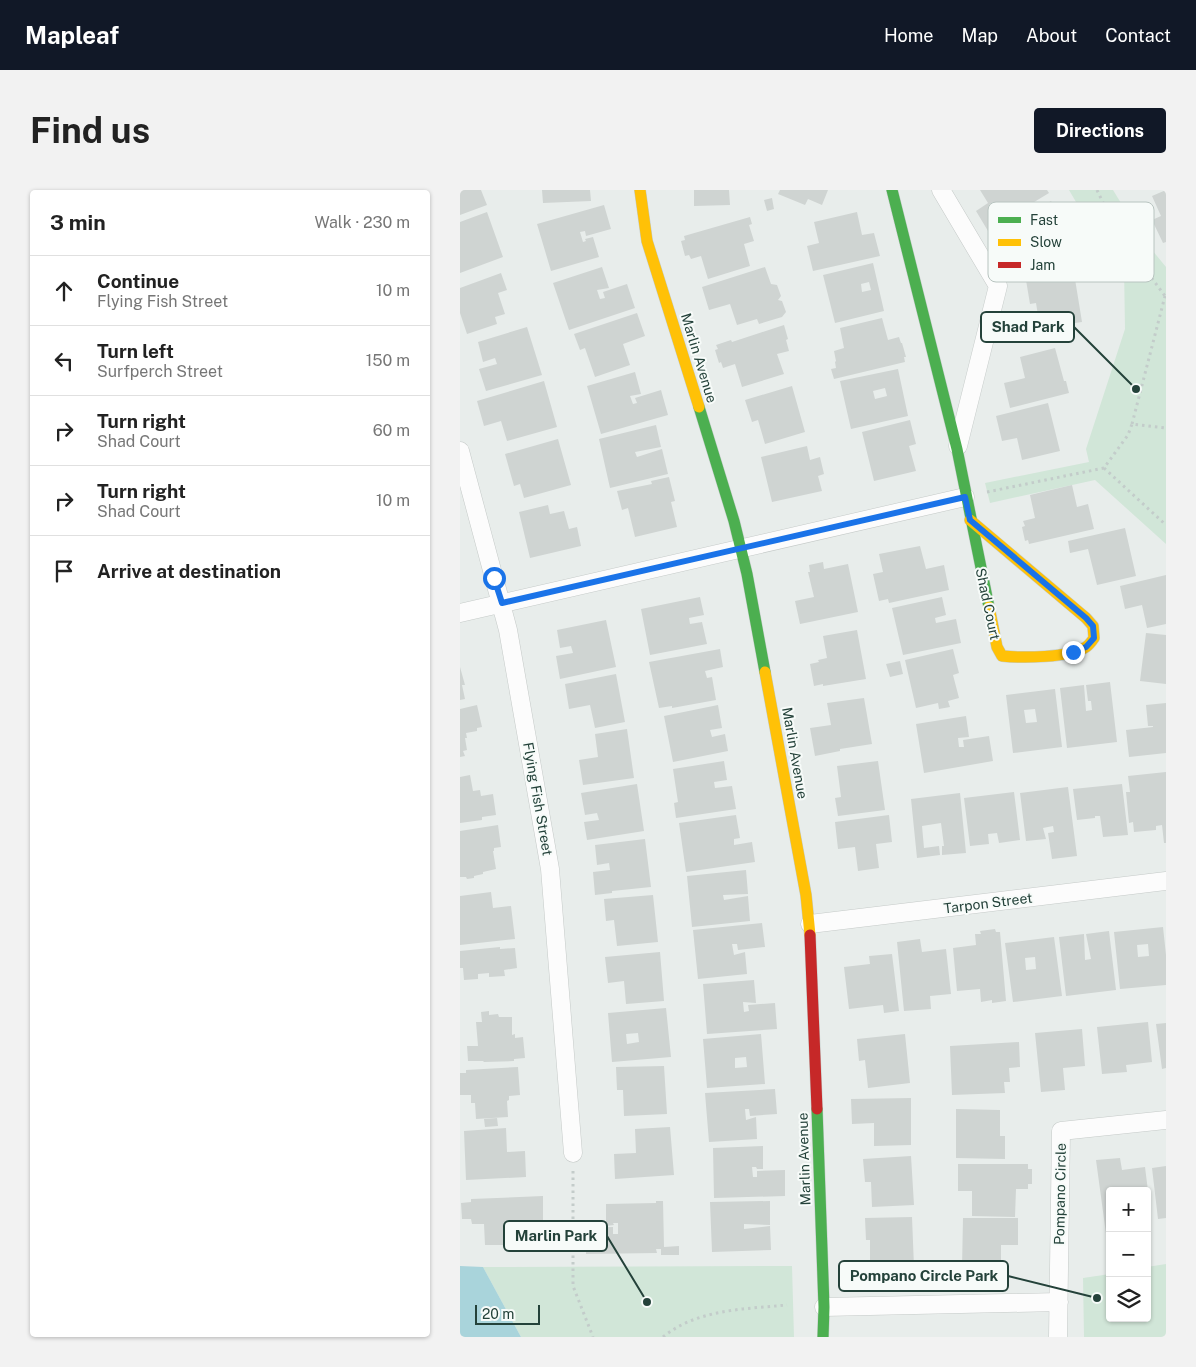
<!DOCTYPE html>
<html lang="en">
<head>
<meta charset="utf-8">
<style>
  :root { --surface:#fff; --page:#f2f2f2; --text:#222; --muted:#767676; --line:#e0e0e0; --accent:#111827 }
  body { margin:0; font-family:"Public Sans",sans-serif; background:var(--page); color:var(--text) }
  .controls { position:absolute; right:15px; bottom:15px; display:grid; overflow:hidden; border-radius:5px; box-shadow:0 1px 4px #0004 }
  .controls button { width:45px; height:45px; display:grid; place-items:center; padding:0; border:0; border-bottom:1px solid var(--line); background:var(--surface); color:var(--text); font:25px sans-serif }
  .scale { position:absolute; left:15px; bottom:12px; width:65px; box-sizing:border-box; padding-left:5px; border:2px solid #24423a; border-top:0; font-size:14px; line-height:18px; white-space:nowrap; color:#24423a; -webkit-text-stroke:4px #f7fbf9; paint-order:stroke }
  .stop { position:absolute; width:15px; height:15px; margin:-11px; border:4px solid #1a73e8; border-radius:50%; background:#fff }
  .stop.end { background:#1a73e8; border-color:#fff; box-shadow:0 1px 5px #0008 }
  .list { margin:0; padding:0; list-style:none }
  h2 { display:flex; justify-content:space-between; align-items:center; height:65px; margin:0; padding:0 20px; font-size:21px }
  h2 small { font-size:16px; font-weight:400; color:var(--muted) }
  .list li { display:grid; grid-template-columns:32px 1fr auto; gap:15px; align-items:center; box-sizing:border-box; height:70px; padding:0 20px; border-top:1px solid var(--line) }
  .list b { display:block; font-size:19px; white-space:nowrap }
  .list p { margin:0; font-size:16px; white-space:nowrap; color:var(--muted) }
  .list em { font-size:16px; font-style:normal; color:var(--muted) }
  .icon { flex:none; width:28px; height:28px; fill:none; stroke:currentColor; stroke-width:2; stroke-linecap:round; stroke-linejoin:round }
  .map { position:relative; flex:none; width:706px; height:1147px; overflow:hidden; border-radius:5px }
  header { display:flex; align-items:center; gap:30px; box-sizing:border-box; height:70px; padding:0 25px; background:var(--accent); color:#fff }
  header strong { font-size:24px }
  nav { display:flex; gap:28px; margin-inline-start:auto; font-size:18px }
  .intro { display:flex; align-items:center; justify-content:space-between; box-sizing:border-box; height:120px; padding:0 30px }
  h1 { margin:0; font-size:35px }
  .button { padding:12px 22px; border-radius:5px; background:var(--accent); color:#fff; font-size:18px; font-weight:700 }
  main { display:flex; gap:30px; padding:0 30px }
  aside { flex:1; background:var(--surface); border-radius:5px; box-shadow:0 1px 4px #0004 }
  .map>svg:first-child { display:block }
  .green { fill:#d1e6d8 }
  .water { fill:#a9d4db }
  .building { fill:#cfd4d2; fill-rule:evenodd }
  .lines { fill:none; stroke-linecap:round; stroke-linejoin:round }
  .street-casing { stroke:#c5cac8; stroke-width:19 }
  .fast-casing { stroke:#c3cbc8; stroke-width:12 }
  .slow-casing { stroke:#c3cbc8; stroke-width:12 }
  .jam-casing { stroke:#c3cbc8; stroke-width:12 }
  .path { stroke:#c3ccca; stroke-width:3; stroke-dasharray:2.5 4; stroke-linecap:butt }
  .street { stroke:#fcfcfc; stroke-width:18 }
  .fast { stroke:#4caf50; stroke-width:11 }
  .slow { stroke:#ffc107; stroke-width:11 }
  .jam { stroke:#c62828; stroke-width:11 }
  .route { stroke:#1a73e8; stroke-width:6 }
  .labels { text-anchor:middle; stroke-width:4; stroke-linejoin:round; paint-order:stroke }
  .street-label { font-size:14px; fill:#24423a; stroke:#f7fbf9 }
  .key { fill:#f7fbf9; stroke:#b8c4c0; stroke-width:1 }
  .key-label { font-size:14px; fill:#24423a }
  .leader { fill:none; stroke:#24423a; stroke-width:2 }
  .callout-dot { fill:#24423a; stroke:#f7fbf9; stroke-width:2 }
  .callout { fill:#f7fbf9; stroke:#24423a; stroke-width:2 }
  .callout-label { font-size:15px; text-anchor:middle; font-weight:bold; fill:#24423a }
</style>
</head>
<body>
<header>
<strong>Mapleaf</strong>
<nav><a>Home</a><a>Map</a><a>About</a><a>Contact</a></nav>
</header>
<div class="intro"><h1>Find us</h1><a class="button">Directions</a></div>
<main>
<aside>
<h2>3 min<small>Walk · 230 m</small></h2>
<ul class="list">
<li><svg class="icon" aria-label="ahead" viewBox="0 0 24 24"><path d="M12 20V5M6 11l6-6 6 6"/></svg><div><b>Continue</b><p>Flying Fish Street</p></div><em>10 m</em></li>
<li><svg class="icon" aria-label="left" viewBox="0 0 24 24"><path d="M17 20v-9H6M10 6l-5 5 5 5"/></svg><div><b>Turn left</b><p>Surfperch Street</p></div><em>150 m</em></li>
<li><svg class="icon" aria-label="right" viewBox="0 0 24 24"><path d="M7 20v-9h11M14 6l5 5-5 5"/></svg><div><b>Turn right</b><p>Shad Court</p></div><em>60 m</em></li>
<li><svg class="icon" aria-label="right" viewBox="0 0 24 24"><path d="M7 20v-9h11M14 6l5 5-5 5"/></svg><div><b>Turn right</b><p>Shad Court</p></div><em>10 m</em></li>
<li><svg class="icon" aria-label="arrive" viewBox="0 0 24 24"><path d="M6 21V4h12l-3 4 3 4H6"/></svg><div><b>Arrive at destination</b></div></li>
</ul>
</aside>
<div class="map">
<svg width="706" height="1147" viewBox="0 0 706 1147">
  <rect width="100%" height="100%" fill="#e8edeb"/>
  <!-- green -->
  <path class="green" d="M609 0H653L683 49 706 77V354L635 290 530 313 525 293 629 272 626 259 665 139 664 77 647 65Z
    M706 1074V1147H624L623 1088 650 1084V1128H687V1077Z
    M332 1076 334 1147H61L23 1077Z"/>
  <!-- water -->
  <path class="water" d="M0 1076 23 1077 61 1147H0Z"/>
  <!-- building -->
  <path class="building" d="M0 0H21L27 15 0 25Z
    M82 0H130L131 11 83 13Z
    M234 0H269L270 15 234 16Z
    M320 0H368L362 15 348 9 345 15 318 4Z
    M520 0H587L589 3 543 31 544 32 528 41 516 21 528 13Z
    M706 0V52L703 53 692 30 701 26 692 6Z
    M312 8 314 19 307 21 304 10Z
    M591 11 595 17 593 18 602 33 590 41 601 59 566 82 553 60 540 68 528 49Z
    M144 15 151 39 126 46 125 41 120 42 123 52 126 51 125 49 133 47 139 67 91 81 77 34Z
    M27 22 43 67 0 83V32Z
    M397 22 402 45 414 43 420 66 353 81 347 56 359 53 354 32Z
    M290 27 292 34 289 35 294 51 284 54 290 76 248 89 241 66 231 69 229 65 225 66 221 51 225 50 224 46Z
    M413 73 424 121 375 133 363 85ZM409 92 411 100 402 102 401 94Z
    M142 77 149 98 137 100 140 109 145 108 143 102 167 94 175 118 109 140 93 93Z
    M305 77 311 94 317 95 321 106 318 110 322 111 326 122 322 127 299 134 297 129 277 135 270 114 249 120 242 97Z
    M41 83 47 100 38 103 45 124 35 127 37 134 7 144 0 123V98Z
    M614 83 622 132 580 138 576 113 570 114 566 90Z
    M177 123 185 146 163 154 170 175 135 187 125 158 120 160 114 144Z
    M422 128 428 150 439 147 441 153H442L446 167H444L445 172 374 189 371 179 376 178 375 172 376 171 374 161 384 158 380 138Z
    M324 135 328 149 326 150 329 161 317 164 324 184 282 197 275 174 263 178 261 172 259 173 255 160 258 159 256 155 271 150 272 152Z
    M67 137 82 185 26 201 19 179 37 174 35 168 23 172 18 152Z
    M595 158 604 191H606L609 203 550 218 544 193 565 188 560 167Z
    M438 179 448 226 391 239 380 191ZM425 198 427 206 415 209 413 201Z
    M175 182 181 204 170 206 173 214 177 213 175 208 201 200 208 225 141 244 127 196Z
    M84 191 97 237 47 251 41 231 24 236 17 211Z
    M332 196 345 242 305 254 298 230 292 232 285 210Z
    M588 213 600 261 562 270 557 248 542 251 536 226Z
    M450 230 456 254 449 256 456 281 414 291 402 242Z
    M196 235 201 257 175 262 177 267 202 259 208 284 150 298 139 249Z
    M98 249 111 295 64 308 60 294 54 296 45 264Z
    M347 256 350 270 360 267 364 284 358 286 362 301 312 312 301 267Z
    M209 287 215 311 211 312 217 337 175 347 168 318 162 320 157 301 192 294 191 291Z
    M612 295 617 317 628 314 634 339 569 354 568 350 565 351 562 337 565 336 563 331 575 328 570 305Z
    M88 315 90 324 104 321 109 339 117 337 121 356 70 368 59 322Z
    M665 338 676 386 637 395 628 359 610 363 608 351Z
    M460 356 466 379 484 375 489 400 429 413 428 409 419 411 413 384 423 382 419 364Z
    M363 372 364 379 388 374 398 422 340 434 335 411 354 407 348 382H350L349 375Z
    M706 385V434L687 438 682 415 665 419 660 396Z
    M240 407 244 425 229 428 230 434 242 432 247 454 190 465 181 419Z
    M482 407 486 425 475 428 476 433 496 429 501 453 443 465 432 418Z
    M146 430 156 477 100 489 96 466 113 463 111 456 100 458 97 440Z
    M397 440 406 489 363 496V494L354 496 350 474 359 472 358 470 367 468 363 446Z
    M686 443 706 445V494L680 491Z
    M260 459 263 477 245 481 247 488 252 487 256 510 212 518V516L199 518 189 472Z
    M493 459 499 483 493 485 499 508 488 511 490 517 479 519 478 513 456 518 445 470Z
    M440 471 443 484 430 487 426 474Z
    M0 477 5 495H2L5 509 0 510Z
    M156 484 165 532 135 538 130 515 109 519 105 494Z
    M650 492 657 552 607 558 600 498 624 495 626 521 632 520 631 511H628L626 495Z
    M595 499 602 557 553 563 546 505ZM575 519 577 532 566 533 564 520Z
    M404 508 412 554 380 559V561L355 566 350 538 371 535 367 513Z
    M706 513V563L669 567 666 540 693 537V536H688L686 515Z
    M17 515 22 537 17 538V541L6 543 7 548H5L7 560 3 561 5 566 0 567V519Z
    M258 515 262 538 250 540 252 547 265 544 268 561 213 572 204 526Z
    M506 526 509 547 498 548 499 557H504L503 550 529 546 533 571 464 583 456 534Z
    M167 539 174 588 123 595 119 570 138 567 135 544Z
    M264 571 267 590 254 592 255 598 272 596 276 619 216 628 214 613 218 612 213 579Z
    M418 571 425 620 378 626 375 608 381 607 377 576Z
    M706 582V653H704L702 635 696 636V640L674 642 673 632 669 633 666 602H670L668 586Z
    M10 585 13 601 20 600 21 606 33 604 36 625 22 627V630L0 633V587Z
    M177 594 184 641 127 650 124 632 139 630 137 623 125 625 121 603Z
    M662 594 668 645 643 647 640 626H635V628L617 630 613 599Z
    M608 597 617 666 592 669 588 643 594 642 593 636 583 638 586 649 566 651 560 603Z
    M554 602 560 650 539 653 537 643 528 644 529 654 510 656 504 608Z
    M500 603 506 663 482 665V656H484L481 633 462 636 464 658 479 656 480 665 457 668 451 609Z
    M276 625 280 648 274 649V655L292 652 295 672 226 682 219 633Z
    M429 625 432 652 416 654 419 678 398 681 395 657 378 659 375 632Z
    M38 635 41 657 34 658V661H33L36 679 23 682V684L14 686V688L7 689 6 687H0V641Z
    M185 649 191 697 152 701V703L135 705 133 682 150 680 149 673 137 675 135 655Z
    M286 680 288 704 263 705 264 710 288 706 290 731 232 737 227 686Z
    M31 702 33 718 51 716 55 749 0 755V706Z
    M193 705 198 752 157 756 154 730 146 731 144 709Z
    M302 733 305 757 278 760 277 754H272L274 765 285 762 287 784 238 789 233 740Z
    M703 737 706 765V795L660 799 654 742ZM688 754 689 766 678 767 677 755Z
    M535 739 536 742H540L546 811 532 813V810L521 812 520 799 497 801 493 758 516 755 515 744H521L520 741Z
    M649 741 656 800 606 806 599 747 624 744 625 770 631 769 626 744Z
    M594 747 602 806 553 812 545 753ZM575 767 576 779 566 780 565 768Z
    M460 749 462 762 486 759 491 804 470 806 471 819 444 821 437 752Z
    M40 757V759L55 758 57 778 44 780 45 786 29 787V783L18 784V789L4 790 3 778H0V761Z
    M200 762 204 811 166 814 164 791 148 793 145 767Z
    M432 764 439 821 424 823 423 815 389 819 384 777 410 774 409 766Z
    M294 790 296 813 283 812 284 822 289 821 288 815 315 813 317 839 247 844 243 794Z
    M206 818 211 867 152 872 148 823ZM178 843 179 852 167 854 166 844Z
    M29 821V825L38 824 39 827H52V845L55 844V848L63 847 65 868 54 869V871L24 872 23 871H8L7 856H18L16 832H22L21 822Z
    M688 832 692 872 666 875 667 882 642 884 637 837Z
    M706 833V878L702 879 696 834Z
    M622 839 625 876 603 878 605 900 581 902 575 843Z
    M301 844 305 894 247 898 243 849ZM286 867 287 877 275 878V868Z
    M445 844 450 893 408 898 405 870 399 871 397 849Z
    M559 852 560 877 549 878 550 892H544L545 903 492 905 490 856Z
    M204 876 207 924 164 926 163 900H157L156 877Z
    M58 877 60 905 49 906V910L47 911 48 927 16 929 15 913H11V905H0V883H6V880Z
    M315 899 317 924 290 926 289 919H285L286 930 296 927 297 949 249 952 245 903Z
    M451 908V955L414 956V933L392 934 391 909Z
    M496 919 540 920V946H545V969L496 968Z
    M37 928 38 936 25 937 24 929Z
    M210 937 214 985 155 989 154 964 176 963 175 939Z
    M46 938 47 962 65 961 66 987 6 990 4 941Z
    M303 956V979H297L296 977H292L293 987H297V981L325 980V1006L254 1008 253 958Z
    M451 966 454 1015 412 1017 411 992H405L403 969Z
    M660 968 662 980 685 977 688 1001H650V1050L647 1051 636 970Z
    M498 974H568V979H572V994H568V999H556L555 1027 512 1026V1001H498Z
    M706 976V1028L698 1029 692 978Z
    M83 1006V1032L74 1033 75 1055 63 1056V1054L46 1055H25L24 1034H12L11 1029H2L1 1013 11 1012V1009Z
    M196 1011H203L204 1057 219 1056V1065H201V1059H196L197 1063 126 1064V1038L153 1037V1044H158V1033H153L154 1035 146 1036V1014L196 1013Z
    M310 1011V1035L284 1034V1039L310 1036 311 1060 252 1062 250 1012Z
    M452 1027 454 1077 410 1078V1050H406L405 1028Z
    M503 1028H558V1055H541V1078H502Z"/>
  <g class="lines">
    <defs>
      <path id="street" d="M481 0 538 96 498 256
        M0 261 48 440 90 679 113 963
        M0 423 505 307
        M350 734 706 691
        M364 1117 599 1112
        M598 1147 601 941 706 930"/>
      <path id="fast" d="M432 0 497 259 529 417
        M239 217 274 331 287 384 305 482
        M357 919 364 1117 363 1147"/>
      <path id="slow" d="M180 0 187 51 239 217
        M510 330 626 428 633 436 634 448C632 451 629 455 626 457 609 468 562 468 542 466L537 457 529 417
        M305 482 346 705 350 745"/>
      <path id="jam" d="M350 745 357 919"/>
    </defs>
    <!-- street casing -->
    <use href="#street" class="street-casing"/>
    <!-- fast casing -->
    <use href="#fast" class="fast-casing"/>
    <!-- slow casing -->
    <use href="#slow" class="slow-casing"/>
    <!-- jam casing -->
    <use href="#jam" class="jam-casing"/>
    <!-- path -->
    <path class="path" d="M637 0 656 40 705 106
      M672 234 705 106
      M644 278 706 335
      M527 302 644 278 668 245 672 234 706 238
      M113 981V1096L133 1147
      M203 1147C237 1119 285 1119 327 1115"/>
    <!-- street -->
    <use href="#street" class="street"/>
    <!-- fast -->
    <use href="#fast" class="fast"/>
    <!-- slow -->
    <use href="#slow" class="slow"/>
    <!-- jam -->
    <use href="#jam" class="jam"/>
  </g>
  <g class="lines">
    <!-- route -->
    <path class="route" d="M34 388 42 413 505 307 510 330 626 428 633 436 634 448 626 457 613 462"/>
  </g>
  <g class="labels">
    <!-- street labels -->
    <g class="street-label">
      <text transform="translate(239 168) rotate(73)" y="5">Marlin Avenue</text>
      <text transform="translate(528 414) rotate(78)" y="5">Shad Court</text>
      <text transform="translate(335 563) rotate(80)" y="5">Marlin Avenue</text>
      <text transform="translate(78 609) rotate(80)" y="5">Flying Fish Street</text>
      <text transform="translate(528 713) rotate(-7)" y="5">Tarpon Street</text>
      <text transform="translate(344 969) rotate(-92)" y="5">Marlin Avenue</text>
      <text transform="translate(600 1004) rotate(-89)" y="5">Pompano Circle</text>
    </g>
  </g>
  <!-- legend -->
  <rect x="528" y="12" width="166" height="80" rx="8" class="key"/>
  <rect x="538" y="27" width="23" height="6" fill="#4caf50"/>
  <rect x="538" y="49" width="23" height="7" fill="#ffc107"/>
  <rect x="538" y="72" width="23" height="6" fill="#c62828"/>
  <g class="key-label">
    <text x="570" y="35">Fast</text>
    <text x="570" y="57">Slow</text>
    <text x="570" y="80">Jam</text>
  </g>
  <!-- callouts -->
  <path class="leader" d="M676 199L614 137M187 1112L147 1046M637 1108L548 1086"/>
  <g class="callout-dot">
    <circle cx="676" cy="199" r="5"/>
    <circle cx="187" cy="1112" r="5"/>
    <circle cx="637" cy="1108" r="5"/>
  </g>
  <g class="callout">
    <rect x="521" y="122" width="93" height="30" rx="5"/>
    <rect x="44" y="1031" width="103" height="30" rx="5"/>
    <rect x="379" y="1071" width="169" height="30" rx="5"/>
  </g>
  <g class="callout-label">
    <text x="568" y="142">Shad Park</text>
    <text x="96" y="1051">Marlin Park</text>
    <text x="464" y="1091">Pompano Circle Park</text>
  </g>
</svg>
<div class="controls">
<button>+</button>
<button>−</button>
<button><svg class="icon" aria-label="layers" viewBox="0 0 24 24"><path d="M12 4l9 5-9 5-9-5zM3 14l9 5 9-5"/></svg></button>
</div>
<div class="scale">20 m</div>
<div class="stop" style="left:34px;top:388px"></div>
<div class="stop end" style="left:613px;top:462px"></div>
</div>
</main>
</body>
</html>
